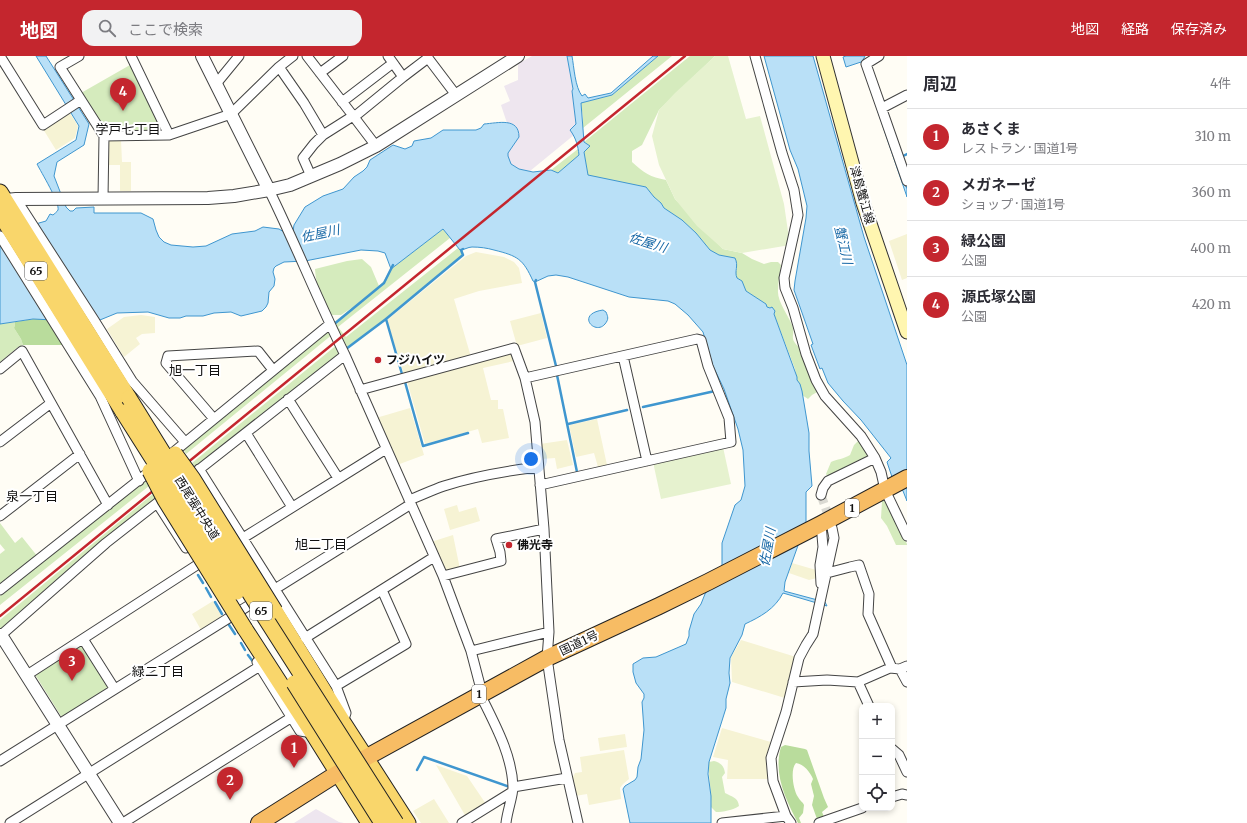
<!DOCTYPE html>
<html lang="ja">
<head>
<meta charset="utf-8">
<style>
  :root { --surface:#fff; --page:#f2f2f3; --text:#2b2b33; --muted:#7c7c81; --line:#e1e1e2; --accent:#c4262e }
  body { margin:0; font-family:Merriweather,"Noto Sans JP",serif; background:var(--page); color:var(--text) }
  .controls { position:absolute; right:12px; bottom:12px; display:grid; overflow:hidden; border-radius:8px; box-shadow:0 2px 6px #0003 }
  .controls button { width:36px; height:36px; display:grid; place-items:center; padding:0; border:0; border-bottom:1px solid var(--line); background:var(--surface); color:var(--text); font:20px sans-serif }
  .you { position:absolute; left:531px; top:403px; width:14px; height:14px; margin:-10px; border:3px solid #fff; border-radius:50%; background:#1a73e8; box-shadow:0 0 0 6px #1a73e833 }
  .badge { display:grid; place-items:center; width:26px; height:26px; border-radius:50%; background:var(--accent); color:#fff; font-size:13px; font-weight:700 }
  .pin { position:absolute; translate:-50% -33px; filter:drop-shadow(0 1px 2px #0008) }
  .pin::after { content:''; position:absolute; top:21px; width:14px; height:12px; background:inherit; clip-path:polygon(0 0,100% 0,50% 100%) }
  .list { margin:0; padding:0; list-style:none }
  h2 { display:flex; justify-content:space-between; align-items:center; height:52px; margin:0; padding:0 16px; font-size:17px }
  h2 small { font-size:13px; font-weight:400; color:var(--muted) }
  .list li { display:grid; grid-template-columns:26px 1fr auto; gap:12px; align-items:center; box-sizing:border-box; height:56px; padding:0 16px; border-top:1px solid var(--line) }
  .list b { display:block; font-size:15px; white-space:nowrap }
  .list p { margin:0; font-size:13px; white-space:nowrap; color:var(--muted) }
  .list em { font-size:13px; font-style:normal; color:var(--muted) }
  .icon { flex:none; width:22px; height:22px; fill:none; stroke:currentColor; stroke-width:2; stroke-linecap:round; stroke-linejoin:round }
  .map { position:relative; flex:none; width:907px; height:767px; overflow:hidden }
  header { display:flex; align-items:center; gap:24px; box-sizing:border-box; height:56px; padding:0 20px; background:var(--accent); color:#fff }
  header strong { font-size:19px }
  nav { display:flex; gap:22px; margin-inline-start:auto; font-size:14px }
  .search { width:280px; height:36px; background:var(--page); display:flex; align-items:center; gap:10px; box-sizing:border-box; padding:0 14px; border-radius:12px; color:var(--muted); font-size:15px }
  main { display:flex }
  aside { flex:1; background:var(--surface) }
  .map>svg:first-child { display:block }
  .industrial { fill:#eee6ef }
  .farmland { fill:#f6f3d4 }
  .green { fill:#d5ebbd }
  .forest { fill:#b9dc9c }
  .pitch { fill:#e6f2cf }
  .water { fill:#b9e0f7; stroke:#3f96cf }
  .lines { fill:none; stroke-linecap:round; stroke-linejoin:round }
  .stream { stroke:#3f96cf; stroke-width:2.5 }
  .minor-tunnel { stroke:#dbdad3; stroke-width:9; stroke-dasharray:9 4.5; stroke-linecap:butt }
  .minor-casing { stroke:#444; stroke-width:11 }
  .tertiary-casing { stroke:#444; stroke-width:14 }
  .secondary-casing { stroke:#333; stroke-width:15 }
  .primary-casing { stroke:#222; stroke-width:17 }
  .trunk-casing { stroke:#222; stroke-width:18 }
  .minor { stroke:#fff; stroke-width:9 }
  .tertiary { stroke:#fff; stroke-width:12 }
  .secondary { stroke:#fff6b0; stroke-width:13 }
  .primary { stroke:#f9d66b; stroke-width:15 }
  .trunk { stroke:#f7bc64; stroke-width:16 }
  .rail { stroke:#c4262e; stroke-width:2.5 }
  .primary-bridge-casing { stroke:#222; stroke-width:17; stroke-linecap:butt }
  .primary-bridge { stroke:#f9d66b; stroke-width:15 }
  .poi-dot { fill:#c4262e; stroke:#fff; stroke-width:1.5 }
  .labels { text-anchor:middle; stroke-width:4; stroke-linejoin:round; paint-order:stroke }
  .shield { fill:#fff; stroke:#585858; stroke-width:1 }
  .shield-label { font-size:11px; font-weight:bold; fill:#111 }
  .street-label { font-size:12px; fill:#111; stroke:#fff }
  .poi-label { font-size:12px; font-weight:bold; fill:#111; stroke:#fff; text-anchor:start }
  .neighbourhood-label { font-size:13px; fill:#111; stroke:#fff }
  .water-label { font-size:13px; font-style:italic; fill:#1768a6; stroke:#fff }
</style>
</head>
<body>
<header>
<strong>地図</strong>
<div class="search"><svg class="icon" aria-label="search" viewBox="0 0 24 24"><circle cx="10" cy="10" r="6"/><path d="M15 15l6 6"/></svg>ここで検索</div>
<nav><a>地図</a><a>経路</a><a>保存済み</a></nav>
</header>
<main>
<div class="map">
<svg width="907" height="767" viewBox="0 0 907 767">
  <rect width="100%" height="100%" fill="#fffdf5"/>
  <!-- industrial -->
  <path class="industrial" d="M532 0H567L573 33 572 35 576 68 570 74 574 79 530 115 519 113 511 108 507 100 508 97 519 81 514 69 507 67 501 49 510 45 504 30 518 24V8Z
    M316 753 339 766 344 767H294Z"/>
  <!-- farmland -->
  <path class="farmland" d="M70 57 78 70 75 82 56 94 43 73Z
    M110 84H121L122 106H131V135H120V109H107V87Z
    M907 178V222L902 224 889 185Z
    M476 196 504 201 514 206 519 212 522 227 479 235 454 243 471 301 404 319 387 264 466 200Z
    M541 257 547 282 517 290 510 265Z
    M141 259 155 261V277L142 278 136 282 140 288 124 301 107 273 124 261Z
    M510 297 513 299 514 305 483 312 491 344H498V353H503L509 382 482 387 478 373 425 388 407 325Z
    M410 352 424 399 397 409 376 362Z
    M597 363 607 409 598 411 594 397 576 401 569 369Z
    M567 384 573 409 557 413 555 402 541 403 540 388Z
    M457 449 459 456 476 451 480 465 450 474 444 453Z
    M453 479 460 513 445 517 431 486Z
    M792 507 816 514 817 522 809 524 789 517Z
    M213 545 222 561 201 574 192 558Z
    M741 584 796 601 785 642 732 626 731 601Z
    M722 672 771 686 767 700 766 707 768 723H727L728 704 713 701Z
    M625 678 627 691 600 695 598 682Z
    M624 694 629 723 623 728 620 732 621 743 589 749 587 738 575 740 572 723 575 717 582 716 580 701Z
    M436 709 467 720 486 748 466 761Z
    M434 743 449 767H421L413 755Z"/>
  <!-- green -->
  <path class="green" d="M658 0H672L583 72V62L581 47 612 39Z
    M690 0H715L659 54 642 89 632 95V106C644 117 650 121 666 124L675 143 723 193 742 197 752 203 764 208 771 206H778L781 209C780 218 778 226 778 234 777 245 788 259 792 269 796 280 788 281 799 291L819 335 812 339 808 343 802 339C802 334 799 331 797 326 796 322 796 318 795 313L774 258 775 255 767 251 766 248 746 235 742 225 737 222 735 218 737 213 729 201 719 199 710 194 696 177 682 164 664 152 661 147 654 141 646 131 588 120 584 96 590 90 584 86Z
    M130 9 163 72 160 76H109L104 73 81 37Z
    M578 93 579 99 558 117 551 114Z
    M443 173 450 182 338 271 346 281 458 192 461 194 462 199 385 263 345 293 332 268 353 251 341 259H332C321 246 316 230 315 213L347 205 362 203 371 211 379 230 383 226 391 213Z
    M15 266V269L14 272 21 283 23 289 18 291 0 306V268Z
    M328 274 333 278 186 398 183 393Z
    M338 288 339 298 195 411 192 407Z
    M860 383 869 398 868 402 829 422 826 418 831 406C837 403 844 403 850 399L854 389Z
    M145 425 149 430 0 549V540Z
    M154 437 156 441 117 473 0 574V564Z
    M885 444 907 488V489H896L887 470 881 462 882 445Z
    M0 467 15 487 22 481 38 501 0 530V498L5 494 0 488Z
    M81 589 84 590 108 630 107 634 64 661 61 660 36 620V617Z
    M714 705C721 707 724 710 725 717L722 721 725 737C732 741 738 741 739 750 733 754 723 756 716 756L711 751C712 736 708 721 709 706Z"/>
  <!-- forest -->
  <path class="forest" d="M33 263H47L63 289H23L21 283 14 272 15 269V266Z
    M785 689 805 693 807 694 824 742 828 751 822 756 824 761 817 763 812 749 814 740 811 728 813 723C810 716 804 708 796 707 790 713 793 734 798 741 800 745 803 746 804 749L803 757 799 762 801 767H798C786 744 773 718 781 691Z"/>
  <!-- pitch -->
  <path class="pitch" d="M715 0H728L746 63 760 60 784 148 790 189 742 197 723 193 697 170 675 143 659 109 652 80 659 54 675 37Z
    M723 391 731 428 661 443 653 406Z"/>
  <!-- water -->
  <path class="water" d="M36 0H46L89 68 84 89 57 106 54 120 66 151 70 155H73L76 152 94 151V157H141L153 163 156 174 159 181 164 186 171 189 193 191 206 190 232 178 255 175 263 171 279 173 284 176 293 175 294 169 305 151 323 140 343 133 354 121 363 115 367 111 370 104 393 89 405 93 412 90 414 85 431 82 443 74H476L481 72 484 68C498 67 519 61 519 81L508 97V100L511 108 519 113 533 116 551 114 558 117 579 99C578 90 576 82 570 74L576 68 572 35 573 33 567 0H572C574 11 575 31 582 40L585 38 588 42 611 37 653 0H658L612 39 581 47 584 86 590 90 584 96 588 119 646 131 654 141 661 147 664 152 682 164 696 177 710 194 719 199 735 202C739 210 734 215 737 222L742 225 746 235 766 248 767 251 770 252 772 251 775 255 774 258 797 321V324L800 328 802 335 809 377V395L812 430 806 436V467L785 526 784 535 825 546 827 550 783 537C775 553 760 561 745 568L742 579 730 602 729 617 730 627 726 643V652L709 706 708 718 711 740V767H630L623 733 625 730 635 724 637 721 638 711 641 703 644 674 642 646 644 642V638L636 627 633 616V608L643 602 656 601 686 588 689 580V575L694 558 701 548 705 538 722 510V487L735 449 741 444 745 430 743 394 738 373 724 333 713 310 703 276 688 259 675 248 668 245 629 241 568 221 556 219 548 220 535 226 533 225C523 203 518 200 494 194 487 192 480 191 472 191 468 191 464 194 460 194L443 173 391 213 385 197 378 195 361 194 305 205 284 206 276 210 274 212 273 216 275 223 274 230 269 236 268 247 266 251 262 255 241 260 231 256 214 257 203 260H186L180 262H169L148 256 117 257 95 266 33 263 0 268V183L39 167 46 165 50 158 53 159C54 158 57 156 58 154 60 147 41 116 37 108L76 84 79 70Z
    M764 0H813L864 181 907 309V445L903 435 892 421 887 406 891 402 861 364 843 345 828 327 822 312 820 313 811 289 813 288 794 234 795 225 806 162 807 150 798 113 790 94Z
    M846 0H865L863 4 907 133V141L861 6 846 11 843 1Z
    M603 254 606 256C608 261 609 263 605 268 595 280 575 258 603 254Z"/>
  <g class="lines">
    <!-- stream -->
    <path class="stream" d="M903 100 907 98
      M536 224 535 226 556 310
      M333 269 384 227 393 209
      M346 293 386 263
      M402 318 386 263 463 199 461 194 463 193
      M557 319 577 416
      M405 326 423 390 468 377
      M643 351 715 335
      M568 368 627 354
      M198 519 203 527
      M206 532 211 541
      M215 546 222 558
      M229 569 235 578
      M241 587 245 594
      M248 599 254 607
      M417 714 424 701 510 731"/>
    <!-- minor-tunnel -->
    <path class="minor-tunnel" d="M821 439 831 467"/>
    <defs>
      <path id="minor" d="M0 0 43 69 81 44
        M79 0 60 11 104 80 103 142
        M131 0 169 79
        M307 0 354 61 403 21 388 0
        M755 0 782 97 794 134 798 159 784 222 785 232 793 252 806 298 816 324 825 340 861 380 875 402 881 416 885 434 907 480
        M879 0 866 8 907 125
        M428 2 456 39
        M279 11 304 47 323 79
        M320 17 343 0
        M403 21 428 2V0
        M216 28 239 0
        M342 46 393 7
        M882 52 907 39
        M354 61 376 90
        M104 80 169 79 231 58 279 11 293 0
        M311 120 303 102 314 88 323 79 353 60
        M269 134C296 189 318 245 345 299L443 520 471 595 482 637
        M16 143 94 264 132 325 185 386
        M0 180 100 340 139 425
        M623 300 647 405
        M0 313 22 295 108 449
        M525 322 697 283 701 284 708 310 729 362 731 386 540 429
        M360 334 514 292 525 322 535 366 544 473 549 576 547 602 559 684 578 767
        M288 343 338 422
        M214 363 166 307 168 300 258 295 273 314
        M246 377 292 451
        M0 386 51 347
        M170 399 330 268
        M199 413 336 630 346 657 343 666
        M187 423 345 299
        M821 439 823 432 828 425 875 402
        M409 444C420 440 432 434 444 430 475 420 506 415 538 411
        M157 447 186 492
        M0 460 80 398
        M243 482 386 393
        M827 517 850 511 859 509 869 538 868 558 892 612
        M443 520 501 505 500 496 496 483 544 473
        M821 528 820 509 823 491 821 468
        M0 534 154 412
        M0 580 106 487 166 440
        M305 582 434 501
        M83 583 114 632
        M471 595 549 576
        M257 606 300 675 313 677
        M900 613 907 626
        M27 619 197 509
        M793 626 827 624 858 626 890 612 900 613 907 610
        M858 626 869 650
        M336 630 406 588 382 534
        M480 638C494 667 512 698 513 731 513 740 507 756 506 767
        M892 693 899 699 907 716
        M0 705 411 448
        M513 731 567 722
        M892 741 902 738 907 739
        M10 767 260 610
        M123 767 292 661
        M462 767 512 736
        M722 767 786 760
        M791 767 786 760 773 725 771 702 786 656 799 602 806 589 813 578 834 482 832 472
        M819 767 862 752"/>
      <path id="tertiary" d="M202 0 269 134
        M6 144 16 143 208 142 234 140 269 134 290 129 340 108 376 90 518 0
        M1 579 120 767"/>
      <path id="secondary" d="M823 0 863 147 907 276"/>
      <path id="primary" d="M0 136 129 342
        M0 158 123 356
        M275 555 343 666 408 767
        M245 573 315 681 369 767"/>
      <path id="trunk" d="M259 767 338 717 547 602 659 550 708 526 821 468 907 422"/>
    </defs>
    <!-- minor casing -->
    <use href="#minor" class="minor-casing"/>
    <!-- tertiary casing -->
    <use href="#tertiary" class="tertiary-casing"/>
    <!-- secondary casing -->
    <use href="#secondary" class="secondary-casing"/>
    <!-- primary casing -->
    <use href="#primary" class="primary-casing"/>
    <!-- trunk casing -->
    <use href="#trunk" class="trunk-casing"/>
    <!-- minor -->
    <use href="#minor" class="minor"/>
    <!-- tertiary -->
    <use href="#tertiary" class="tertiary"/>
    <!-- secondary -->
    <use href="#secondary" class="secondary"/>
    <!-- primary -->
    <use href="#primary" class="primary"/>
    <!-- trunk -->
    <use href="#trunk" class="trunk"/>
    <!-- rail -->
    <path class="rail" d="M0 560 685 0"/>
    <defs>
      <path id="primary-bridge" d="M129 342 264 560 396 767
        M123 356 237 536
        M175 398 193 423 275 555
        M150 415 165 444 245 573
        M294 627 382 767"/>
    </defs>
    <!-- primary-bridge casing -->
    <use href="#primary-bridge" class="primary-bridge-casing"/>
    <!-- primary-bridge -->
    <use href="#primary-bridge" class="primary-bridge"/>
  </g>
  <!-- markers -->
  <g class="poi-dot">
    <circle cx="378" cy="304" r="4"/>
    <circle cx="509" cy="489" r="4"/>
  </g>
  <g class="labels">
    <!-- shield labels -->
    <g class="shield">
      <rect x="25" y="206" width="22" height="18" rx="3"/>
      <rect x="845" y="443" width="14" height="18" rx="3"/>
      <rect x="250" y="546" width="22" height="18" rx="3"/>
      <rect x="472" y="629" width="14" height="18" rx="3"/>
    </g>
    <g class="shield-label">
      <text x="36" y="219">65</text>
      <text x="852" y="456">1</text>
      <text x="261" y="559">65</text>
      <text x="479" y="642">1</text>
    </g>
    <!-- street labels -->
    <g class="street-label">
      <text transform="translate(862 139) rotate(74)" y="4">津島蟹江線</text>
      <text transform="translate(197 452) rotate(58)" y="4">西尾張中央道</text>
      <text transform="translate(579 587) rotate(-25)" y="4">国道1号</text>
    </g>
    <!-- poi labels -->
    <g class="poi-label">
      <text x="386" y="308">フジハイツ</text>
      <text x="517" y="493">佛光寺</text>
    </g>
    <!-- neighbourhood labels -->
    <g class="neighbourhood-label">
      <text x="128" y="78">学戸七丁目</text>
      <text x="195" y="319">旭一丁目</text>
      <text x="32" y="445">泉一丁目</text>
      <text x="321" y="493">旭二丁目</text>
      <text x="158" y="620">緑二丁目</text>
    </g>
    <!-- water labels -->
    <g class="water-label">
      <text transform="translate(320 177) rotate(-12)" y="5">佐屋川</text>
      <text transform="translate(648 186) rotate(17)" y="5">佐屋川</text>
      <text transform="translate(844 189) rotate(77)" y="5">蟹江川</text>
      <text transform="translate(767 491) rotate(-80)" y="5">佐屋川</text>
    </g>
  </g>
</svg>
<div class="controls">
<button>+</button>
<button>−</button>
<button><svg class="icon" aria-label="locate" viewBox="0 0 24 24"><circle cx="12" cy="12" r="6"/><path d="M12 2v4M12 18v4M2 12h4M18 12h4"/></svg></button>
</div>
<div class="you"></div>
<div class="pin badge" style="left:294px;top:712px">1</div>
<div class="pin badge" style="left:230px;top:744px">2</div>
<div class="pin badge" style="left:72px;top:625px">3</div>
<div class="pin badge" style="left:123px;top:55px">4</div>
</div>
<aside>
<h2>周辺<small>4件</small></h2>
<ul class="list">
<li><span class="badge">1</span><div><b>あさくま</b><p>レストラン · 国道1号</p></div><em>310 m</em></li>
<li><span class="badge">2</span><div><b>メガネーゼ</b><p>ショップ · 国道1号</p></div><em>360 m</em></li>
<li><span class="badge">3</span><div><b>緑公園</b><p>公園</p></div><em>400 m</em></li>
<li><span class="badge">4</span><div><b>源氏塚公園</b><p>公園</p></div><em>420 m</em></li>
</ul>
</aside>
</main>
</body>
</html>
